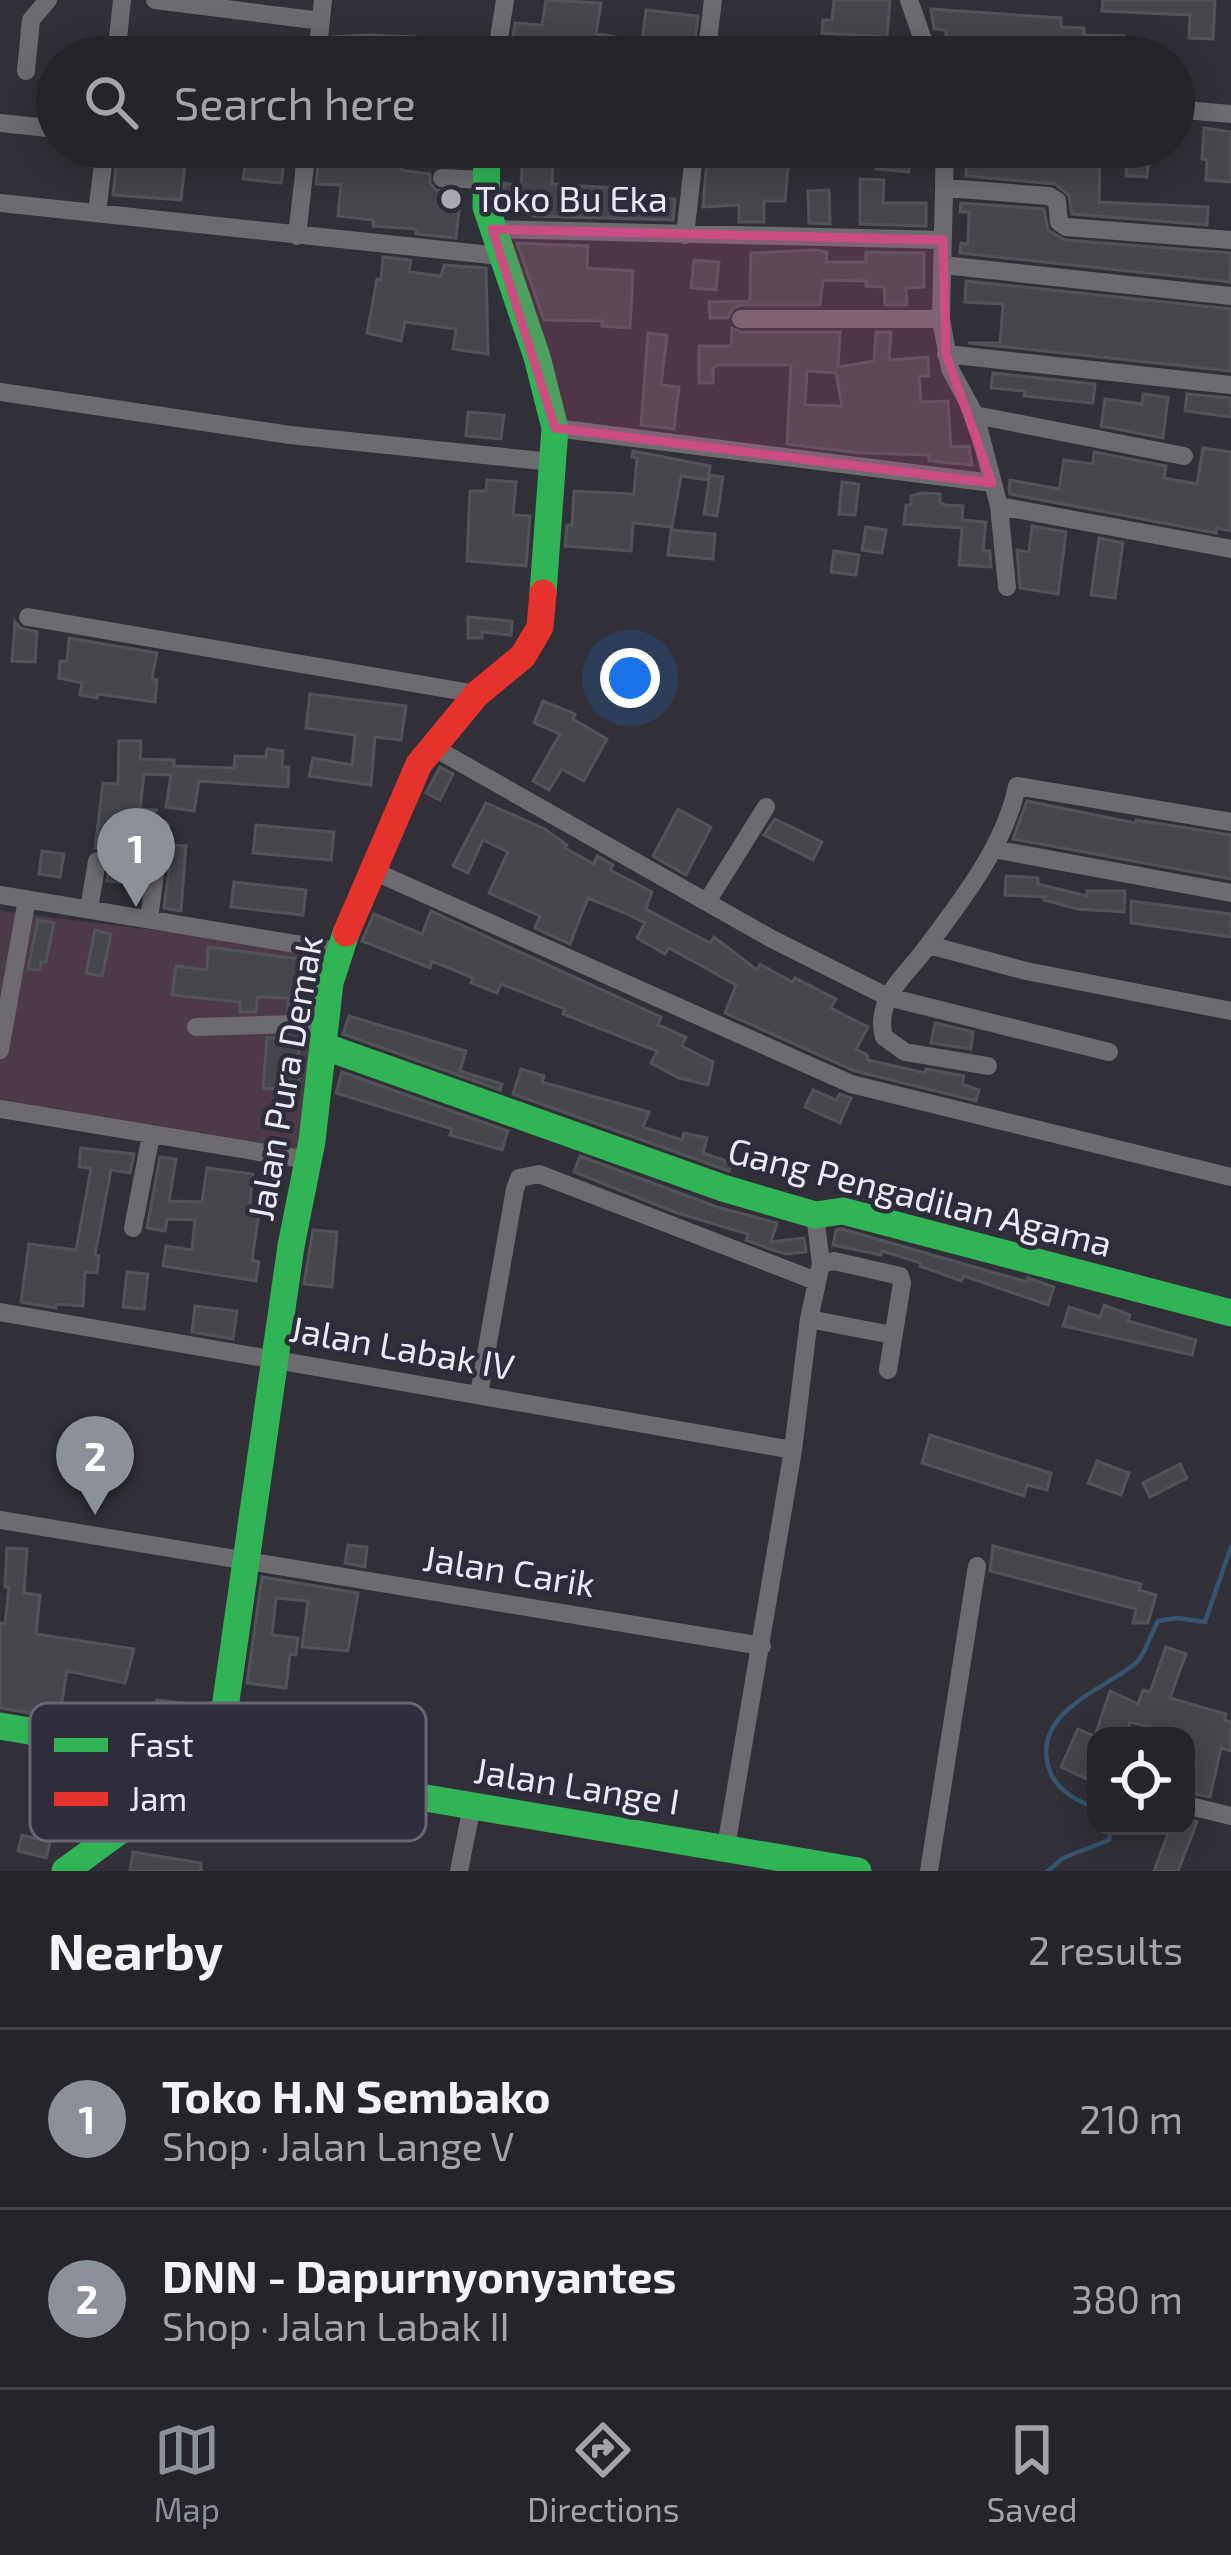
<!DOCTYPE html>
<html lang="en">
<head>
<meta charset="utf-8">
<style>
  :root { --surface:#25242a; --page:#2d2c32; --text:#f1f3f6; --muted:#a3a4a8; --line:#424147; --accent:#8c9099 }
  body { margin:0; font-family:"Exo 2",sans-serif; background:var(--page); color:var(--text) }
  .controls { position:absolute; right:36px; bottom:36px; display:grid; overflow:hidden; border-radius:24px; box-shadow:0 6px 30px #0003 }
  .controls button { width:108px; height:108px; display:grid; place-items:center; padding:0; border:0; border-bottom:3px solid var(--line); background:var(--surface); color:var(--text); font:60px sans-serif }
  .you { position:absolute; left:630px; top:678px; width:42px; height:42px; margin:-30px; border:9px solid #fff; border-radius:50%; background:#1a73e8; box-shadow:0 0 0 18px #1a73e833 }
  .badge { display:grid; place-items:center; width:78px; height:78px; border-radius:50%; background:var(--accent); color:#fff; font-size:39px; font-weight:700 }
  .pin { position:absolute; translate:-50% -99px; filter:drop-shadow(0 3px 6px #0008) }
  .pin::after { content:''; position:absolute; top:63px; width:42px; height:36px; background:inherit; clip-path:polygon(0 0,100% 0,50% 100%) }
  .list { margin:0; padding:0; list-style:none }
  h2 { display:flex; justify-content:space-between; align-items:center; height:156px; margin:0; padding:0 48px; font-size:51px }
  h2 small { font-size:39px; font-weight:400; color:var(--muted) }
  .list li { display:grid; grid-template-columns:78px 1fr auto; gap:36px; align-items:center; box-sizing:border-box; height:180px; padding:0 48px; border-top:3px solid var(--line) }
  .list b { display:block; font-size:45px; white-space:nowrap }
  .list p { margin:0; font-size:39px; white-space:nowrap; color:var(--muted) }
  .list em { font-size:39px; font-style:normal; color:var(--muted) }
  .icon { flex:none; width:66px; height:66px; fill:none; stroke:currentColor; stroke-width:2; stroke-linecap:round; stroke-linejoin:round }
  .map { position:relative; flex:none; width:1231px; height:1871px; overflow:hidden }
  .search { position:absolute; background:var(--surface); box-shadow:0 6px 30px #0003; left:36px; right:36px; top:36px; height:132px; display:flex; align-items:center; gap:30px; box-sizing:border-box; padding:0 42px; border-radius:66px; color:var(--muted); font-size:45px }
  .sheet { height:516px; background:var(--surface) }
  nav { display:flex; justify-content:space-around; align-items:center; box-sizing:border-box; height:168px; border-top:3px solid var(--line); background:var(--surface); font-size:33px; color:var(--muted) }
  nav a { display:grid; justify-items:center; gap:6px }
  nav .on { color:var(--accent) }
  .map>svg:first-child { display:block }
  .green { fill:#4c3a48 }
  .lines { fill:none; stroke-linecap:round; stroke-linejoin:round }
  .stream { stroke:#34546f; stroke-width:4.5 }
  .building { fill:#45464c; stroke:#525359; stroke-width:3; fill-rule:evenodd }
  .street { stroke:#6d6a70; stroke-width:18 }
  .fast { stroke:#30b455; stroke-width:27 }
  .jam { stroke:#e5322d; stroke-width:27 }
  .marked { fill:#cc4d81; fill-opacity:0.2; stroke:#cc4d81; stroke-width:9; stroke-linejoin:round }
  .poi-dot { fill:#aaaab2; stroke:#2e2d3b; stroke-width:4.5 }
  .labels { text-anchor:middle; stroke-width:9; stroke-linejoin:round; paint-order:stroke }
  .poi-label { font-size:36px; fill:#ebebf4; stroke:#2e2d3b; text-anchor:start }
  .street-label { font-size:36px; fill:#ebebf4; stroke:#2e2d3b }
  .key { fill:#2e2d3b; stroke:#676672; stroke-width:3 }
  .key-label { font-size:33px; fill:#ebebf4 }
</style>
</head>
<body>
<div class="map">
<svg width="1231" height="1871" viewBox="0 0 1231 1871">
  <rect width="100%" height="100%" fill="#313038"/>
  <!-- green -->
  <path class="green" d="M0 911 328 952 307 1153 0 1102Z"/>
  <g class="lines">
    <!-- stream -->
    <path class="stream" d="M1096 1807C1079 1803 1058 1790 1051 1774 1026 1714 1102 1691 1136 1663 1145 1655 1151 1633 1158 1621L1177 1618 1205 1622 1231 1547
      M1048 1871 1063 1858 1109 1840 1111 1826"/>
  </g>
  <!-- building -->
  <path class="building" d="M546 0 601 3 596 34 630 39 628 55 600 51 599 57H522L526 38 513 37 515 23 542 25Z
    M834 0H890L887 37 822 33 823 20H832Z
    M1103 0H1215L1213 39 1189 38 1190 15 1102 11Z
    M931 9 1061 18V27L1084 28V35L1124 36V57H946V30L934 29Z
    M646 10 698 16 693 56 641 50Z
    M368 35 415 37V43H472L471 57H331L333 37Z
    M131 40 172 45 171 57H130Z
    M1204 128 1231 132V182L1206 180 1207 160 1202 159Z
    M153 147H187L181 200 113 195 117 157 152 161Z
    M257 147H279L278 162 284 163 281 183 243 179 246 159 256 160Z
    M320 147H402L401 170 430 174V183L436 190 461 192 456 238 416 234V229L373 226V220L338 216 341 185 316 184Z
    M708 147H790L785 201H764V222H739V205L703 207Z
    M878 147H911L909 172 876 169Z
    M977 147H1100L1099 202 1208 207 1207 225 1072 214 1069 195 1055 184 966 176 967 152H976Z
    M1128 147H1149L1147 177 1126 176Z
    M523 153 553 155 552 184 630 189V195L675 199 673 220 533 216V212L506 209 504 183 521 186Z
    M860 179 884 180 883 203H926V226L860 224Z
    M829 190 830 224 809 223 808 191Z
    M961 203 1044 209 1048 230 1065 240 1231 253 1230 282 960 253 961 243 968 244 969 212H960Z
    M517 243 588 246 587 268 633 271 630 328 602 326V321L544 320Z
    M814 250 827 252 826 262H866V252L924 253V287L906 288 907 305H885L884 287 866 286V281L823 280 820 305H741L733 308 728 318H710L709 302 750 301 751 253Z
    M383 257 411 260 409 272 441 276 444 265 486 268 488 354 453 349 456 329 405 322 401 341 367 333 377 279 381 280Z
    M694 260 719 262 716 290 691 288Z
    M966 281 1231 309V371L968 343H1000L1003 304 965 302Z
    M732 328 741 332H840L838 367 874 361 876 332H891L889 360 928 357 929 376H919L921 402 948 401 951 447 969 446 972 465 929 461V455L860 453 787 444 791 365H718L713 368V383H699V346H731ZM807 371 836 373 842 406 805 405Z
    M648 333 667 335 661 385 679 387 674 429 641 425Z
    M993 373 1095 384 1093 403 1024 396 1025 391 991 388Z
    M1143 394 1168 397 1163 438 1101 426 1105 399 1142 404Z
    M1187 394 1231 398V417L1185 411Z
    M468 412 504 415 501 439 466 436Z
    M1203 448 1231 452V531L1217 528 1216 533 1010 494 1009 489 1010 480 1059 489 1064 460 1093 464 1094 452 1166 466 1164 478 1197 484Z
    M633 451 710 466 708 480 681 476 672 527 633 523 631 551 565 546 567 525 572 526 574 491 634 494 637 458 632 457Z
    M710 475 723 477 717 516 704 514Z
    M487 480 516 482 513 515 530 516 526 566 467 561 470 491H486Z
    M842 482 859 484 855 515 839 514Z
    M921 493 940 494V502L945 505 963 506 962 520 986 522 983 551H990L991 567 959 565 962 528 904 524 906 505H911V496Z
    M1032 526 1066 532 1058 594 1020 588 1017 550 1029 552Z
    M866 527 886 530 882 553 862 550Z
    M671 530 715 534 713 559 668 555Z
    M1099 538 1123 543 1115 598 1091 595Z
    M834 551 859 555 856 575 831 572Z
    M468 617 512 621 511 635 482 632V638H468Z
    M15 622 20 628 37 632 35 662 12 661Z
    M69 638 157 653 152 679 157 680 155 702 98 694 97 698 80 695 82 683 59 678 60 661H67Z
    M310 694 406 706 401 740 375 737 371 785 309 776 313 758 352 765 355 735 306 728Z
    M543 701 575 714 573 719 607 739 584 781 562 769 549 790 533 781 560 734 534 723Z
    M119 741H141L140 759 174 760V766L234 768 235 756 266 757 267 749 283 751 282 767H289L288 787 199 781 194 811 166 807 171 775 144 774 140 809 156 810 148 825 145 849 128 848 125 883 107 881 110 857 105 850 95 848 103 783 118 784Z
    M440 767 453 774 440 800 426 793Z
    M1027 801 1135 823 1136 820 1231 835V879L1013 839Z
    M486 803 545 829 567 845 565 848 594 864 597 856 613 865 610 870 652 892 646 909 672 923 710 943 714 937 757 970 760 964 792 982 795 978 836 999 831 1008 868 1027 856 1049 867 1055 868 1060 925 1073 926 1069 964 1076 962 1084 979 1090 976 1101 855 1071 725 1013 736 985 669 948 665 954 637 938 645 923 627 914 588 898 570 944 535 928 540 916 489 893 508 852 483 840 468 873 453 866Z
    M678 809 711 827 686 875 653 856Z
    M775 819 822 842 813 860 764 835Z
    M256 825 334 832 331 860 253 853Z
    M172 845 186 846 181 911 164 908Z
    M42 851 64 854 60 877 39 874Z
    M1006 876 1038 878V884L1087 896V891H1125L1124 912 1078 909 1044 900 1045 897 1005 895Z
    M234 882 306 890 303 915 231 907Z
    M1131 901 1231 914V937L1131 923Z
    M431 911 661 1017 658 1025 686 1037 682 1046 713 1062 708 1085 679 1078 651 1063 657 1051 563 1014 565 1009 501 984 497 993 471 983 473 978 432 961 430 968 362 941 374 914 422 934Z
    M38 920 54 923 46 962H41L40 970 28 969Z
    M95 930 111 934 102 976 86 973Z
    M208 947 308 960 309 1010H288V998L257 997 256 1012H240V1002L172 995 176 966 207 970Z
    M349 1016 466 1051 460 1071 502 1084 500 1090 343 1034Z
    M935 1023 973 1032 971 1049 931 1043Z
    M267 1038H299L298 1087 263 1089Z
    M521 1069 544 1076 542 1082 649 1112 643 1127 682 1140 684 1133 707 1138 703 1153 732 1163 729 1171 513 1094Z
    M342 1072 508 1131 502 1150 450 1135 452 1129 336 1093Z
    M813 1090 836 1100 840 1094 851 1098 840 1123 805 1107Z
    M81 1148 134 1154 130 1173 111 1170 95 1255 99 1256 97 1273 85 1272 83 1306 56 1304V1308L21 1302 29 1244 76 1250 91 1168 79 1167Z
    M580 1156 717 1207 777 1223 771 1242 804 1238 806 1252 786 1254 770 1249 746 1240 748 1234 677 1213 574 1172Z
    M160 1157 176 1159 169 1201 202 1202 207 1168 253 1174 249 1212 259 1214 252 1260 259 1262 256 1281 163 1266 166 1246 192 1250 195 1220 167 1219 165 1231 147 1228Z
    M842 1229 1027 1282 1028 1278 1054 1287 1048 1305 964 1276 961 1281 920 1266 921 1263 882 1251 881 1255 833 1245 836 1230Z
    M313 1230 337 1232 332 1287 304 1284Z
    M127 1272 148 1274 144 1309 123 1307Z
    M1104 1305 1130 1315 1128 1321 1196 1340 1192 1355 1063 1326 1069 1307 1100 1317Z
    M195 1306 237 1311 233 1339 192 1332Z
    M930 1435 1051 1473 1047 1490 1027 1485 1024 1496 922 1463Z
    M1097 1461 1129 1473 1121 1495 1088 1483Z
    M1180 1464 1187 1478 1150 1497 1143 1483Z
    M348 1545 367 1547 365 1567 345 1563Z
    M993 1546 1141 1584 1139 1590 1156 1595 1148 1623H1133L1136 1609 990 1571Z
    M7 1548 27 1549 24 1593 40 1595 36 1634 134 1649 125 1683 67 1671 59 1718 0 1708V1623L5 1624 9 1587H5Z
    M262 1577 358 1593 348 1651 302 1647 308 1601 276 1598 272 1635 298 1638 296 1655 290 1654 286 1688 247 1683Z
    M1166 1647 1186 1654 1170 1698 1226 1714 1224 1720 1231 1722V1751L1221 1748 1210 1797 1187 1792 1195 1764 1186 1762V1736L1130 1722 1125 1736H1095L1110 1691 1138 1704 1143 1690 1150 1692Z
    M157 1700 182 1703 179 1738 141 1732 143 1715 155 1717Z
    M1078 1729 1096 1737V1783L1061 1767Z
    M1186 1819 1197 1822 1178 1871H1154L1171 1826H1186Z
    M22 1835 50 1842 46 1858 18 1851Z
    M133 1852 201 1863V1871H130Z"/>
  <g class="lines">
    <!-- street -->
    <path class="street" d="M155 0 321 21
      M909 0 929 57
      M116 57 122 0
      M317 57 323 0
      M496 57 505 0
      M706 57 713 0
      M26 71 31 20 48 0
      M1174 109 1231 114
      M0 123 57 129
      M945 147 941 319 950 369 975 415 999 506 1007 587
      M442 178 484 180
      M946 188 1049 196 1057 201 1059 222 1066 227 1231 240
      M0 203 500 256
      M97 213 105 147
      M492 229 943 240
      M685 235 695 147
      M297 236 307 147
      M943 265 1231 296
      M741 319H941
      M946 354 1231 385
      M0 392 290 435 552 462
      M975 415 1184 456
      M555 428 992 483
      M999 506 1231 549
      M28 617 477 694
      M431 746 772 939 888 997 1109 1052
      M993 849 1231 893
      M371 870 851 1084 1231 1177
      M0 895 338 951
      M708 900 766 807
      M89 909 97 861
      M149 919 161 828
      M929 945 1026 971 1231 1011
      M196 1027 325 1023
      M0 1050 27 899
      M988 1066 905 1052 884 1037C880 1024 882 1013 887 1000 895 982 914 965 926 948 962 900 1005 845 1017 786L1231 822
      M0 1109 308 1160
      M133 1228 151 1135
      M821 1264 834 1261 900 1276 902 1283 888 1370
      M0 1312 793 1450
      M809 1319 892 1335
      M479 1394 515 1189 519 1178 539 1174 816 1281
      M0 1520 762 1646
      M1186 1805 1231 1816
      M726 1847 793 1450 809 1319 821 1264 815 1215
      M459 1871 472 1806
      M929 1871 977 1566"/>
    <!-- fast -->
    <path class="fast" d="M487 147 486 207 537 357 555 428 543 593
      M323 1046 723 1188 815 1215 843 1211 1231 1313
      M0 1726 858 1871
      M65 1871 204 1769 215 1752 223 1722 291 1246 312 1141 330 983 346 933"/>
    <!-- jam -->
    <path class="jam" d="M346 933 419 764 477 694 523 656 540 627 543 593"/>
  </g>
  <!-- marked area -->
  <path class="marked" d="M492 229 943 240 946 354 992 483 555 428Z"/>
  <!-- markers -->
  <circle class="poi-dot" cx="451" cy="199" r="12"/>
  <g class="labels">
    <!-- poi labels -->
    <g class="poi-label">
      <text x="475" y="212">Toko Bu Eka</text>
    </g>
    <!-- street labels -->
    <g class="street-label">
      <text transform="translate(285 1078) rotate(-80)" y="13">Jalan Pura Demak</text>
      <text transform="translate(920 1197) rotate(14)" y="13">Gang Pengadilan Agama</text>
      <text transform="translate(402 1348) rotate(10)" y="13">Jalan Labak IV</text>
      <text transform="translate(509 1571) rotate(9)" y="13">Jalan Carik</text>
      <text transform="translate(577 1786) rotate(9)" y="13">Jalan Lange I</text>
    </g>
  </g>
  <!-- legend -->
  <rect x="30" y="1703" width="396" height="138" rx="18" class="key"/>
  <rect x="54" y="1738" width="54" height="14" fill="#30b455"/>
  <rect x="54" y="1792" width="54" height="14" fill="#e5322d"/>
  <g class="key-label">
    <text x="129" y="1757">Fast</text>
    <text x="129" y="1811">Jam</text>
  </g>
</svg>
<div class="controls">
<button><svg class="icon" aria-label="locate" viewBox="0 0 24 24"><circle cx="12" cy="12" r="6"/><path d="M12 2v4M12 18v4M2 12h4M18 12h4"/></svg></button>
</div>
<div class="you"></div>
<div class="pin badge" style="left:136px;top:907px">1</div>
<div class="pin badge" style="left:95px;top:1515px">2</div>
<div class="search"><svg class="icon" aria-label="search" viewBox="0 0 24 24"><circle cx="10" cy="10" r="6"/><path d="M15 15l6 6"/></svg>Search here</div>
</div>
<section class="sheet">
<h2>Nearby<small>2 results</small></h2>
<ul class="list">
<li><span class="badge">1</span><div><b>Toko H.N Sembako</b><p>Shop · Jalan Lange V</p></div><em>210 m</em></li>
<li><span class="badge">2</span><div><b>DNN - Dapurnyonyantes</b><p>Shop · Jalan Labak II</p></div><em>380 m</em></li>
</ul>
</section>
<nav>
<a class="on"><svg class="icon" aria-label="map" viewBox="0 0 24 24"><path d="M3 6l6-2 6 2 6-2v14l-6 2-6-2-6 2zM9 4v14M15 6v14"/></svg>Map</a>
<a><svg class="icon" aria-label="directions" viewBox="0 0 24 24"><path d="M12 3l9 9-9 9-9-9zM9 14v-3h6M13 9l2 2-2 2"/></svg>Directions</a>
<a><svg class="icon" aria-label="saved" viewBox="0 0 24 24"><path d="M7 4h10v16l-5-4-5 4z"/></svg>Saved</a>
</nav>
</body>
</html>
